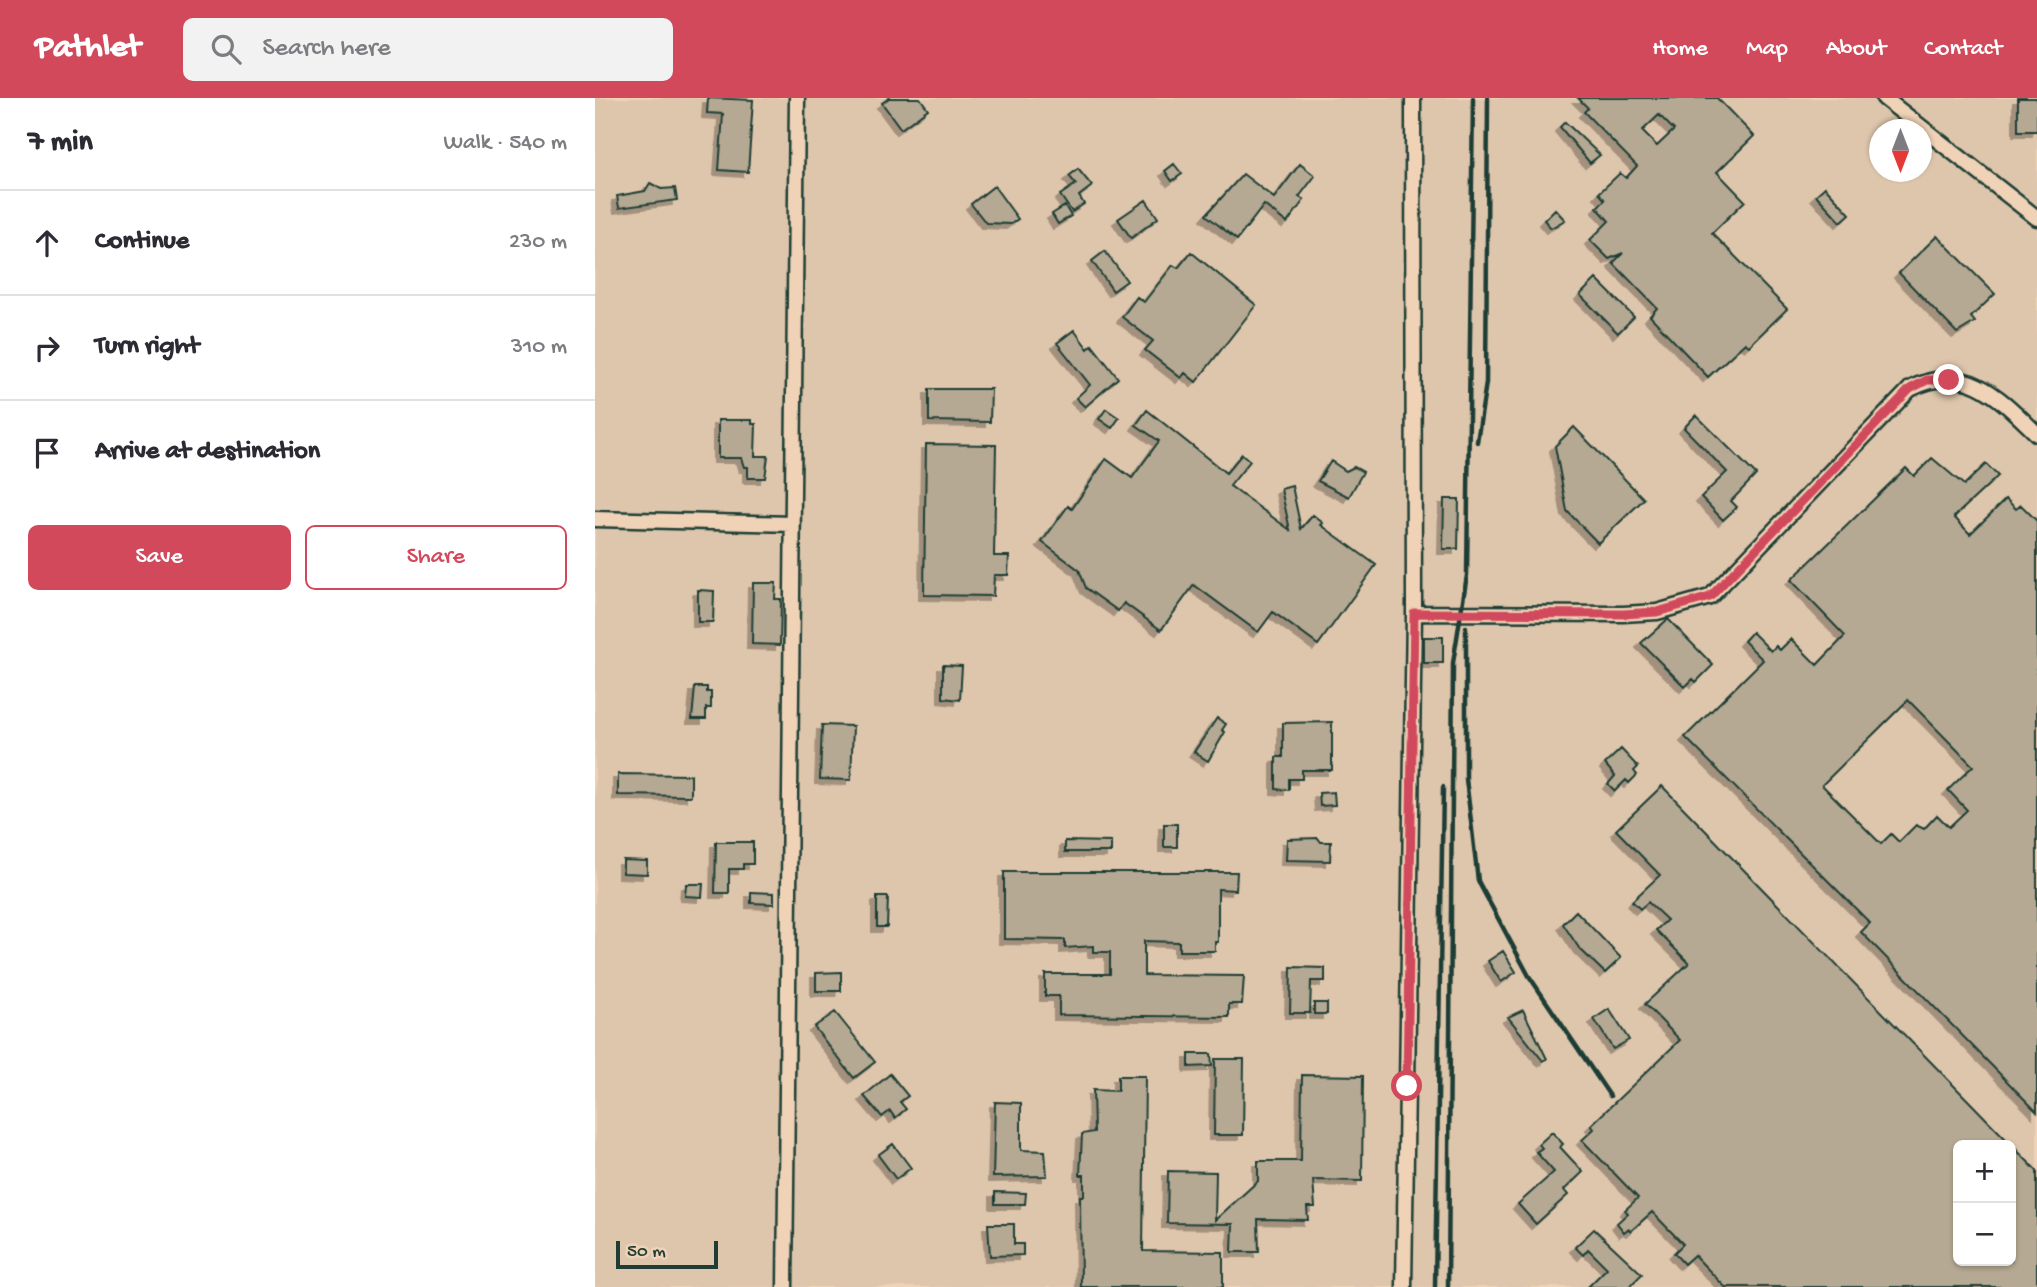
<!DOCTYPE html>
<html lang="en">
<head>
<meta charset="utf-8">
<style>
  :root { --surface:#fff; --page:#f2f2f3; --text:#2b2b33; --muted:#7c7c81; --line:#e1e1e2; --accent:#d1495b }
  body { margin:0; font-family:"Gochi Hand",sans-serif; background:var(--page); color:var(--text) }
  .controls { position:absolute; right:21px; bottom:21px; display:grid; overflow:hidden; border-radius:10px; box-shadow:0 2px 5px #0004 }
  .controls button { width:63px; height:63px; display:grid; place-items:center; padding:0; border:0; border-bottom:2px solid var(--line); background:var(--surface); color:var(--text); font:35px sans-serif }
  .compass { position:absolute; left:1274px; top:21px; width:63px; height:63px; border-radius:50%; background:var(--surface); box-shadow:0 2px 5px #0004; rotate:180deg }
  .scale { position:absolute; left:21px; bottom:18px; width:102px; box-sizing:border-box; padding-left:7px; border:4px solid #1f3d34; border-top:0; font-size:19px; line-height:24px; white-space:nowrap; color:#1f3d34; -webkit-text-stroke:5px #f0d3b7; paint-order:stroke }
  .stop { position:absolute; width:21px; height:21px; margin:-16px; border:5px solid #d1495b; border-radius:50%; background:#fff }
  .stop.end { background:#d1495b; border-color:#fff; box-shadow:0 2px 7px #0008 }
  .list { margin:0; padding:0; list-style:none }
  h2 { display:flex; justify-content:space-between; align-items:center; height:91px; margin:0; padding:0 28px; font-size:30px }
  h2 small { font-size:23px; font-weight:400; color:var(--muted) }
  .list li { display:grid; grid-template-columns:46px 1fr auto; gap:21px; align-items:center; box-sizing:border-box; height:105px; padding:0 28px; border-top:2px solid var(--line) }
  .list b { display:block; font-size:26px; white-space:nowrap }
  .list em { font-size:23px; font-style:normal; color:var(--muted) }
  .actions { display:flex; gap:14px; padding:21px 28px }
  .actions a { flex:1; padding:16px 0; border:2px solid var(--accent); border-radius:10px; text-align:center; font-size:24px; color:var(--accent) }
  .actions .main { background:var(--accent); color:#fff }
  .icon { flex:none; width:38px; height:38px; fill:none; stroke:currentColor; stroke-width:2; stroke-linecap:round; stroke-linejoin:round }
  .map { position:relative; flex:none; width:1442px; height:1189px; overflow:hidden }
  header { display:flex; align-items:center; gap:42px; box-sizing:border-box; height:98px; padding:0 35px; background:var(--accent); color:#fff }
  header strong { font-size:33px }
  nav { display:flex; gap:38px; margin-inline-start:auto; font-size:24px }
  .search { width:490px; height:63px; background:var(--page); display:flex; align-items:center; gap:18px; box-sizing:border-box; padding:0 24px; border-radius:10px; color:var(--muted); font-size:26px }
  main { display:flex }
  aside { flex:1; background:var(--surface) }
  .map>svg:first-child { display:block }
  .built { fill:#dec6ac; fill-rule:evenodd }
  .building { fill:#b5a993; stroke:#1f3d34; stroke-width:2; fill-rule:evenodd; filter:url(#shadow) }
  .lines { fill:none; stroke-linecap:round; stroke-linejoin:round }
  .minor-casing { stroke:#1f3d34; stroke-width:19 }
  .minor { stroke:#f0d3b7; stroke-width:14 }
  .rail { stroke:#1f3d34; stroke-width:4.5 }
  .route { stroke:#d1495b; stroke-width:9 }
</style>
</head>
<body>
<header>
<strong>Pathlet</strong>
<div class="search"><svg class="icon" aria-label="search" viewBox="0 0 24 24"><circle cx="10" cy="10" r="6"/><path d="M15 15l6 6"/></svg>Search here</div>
<nav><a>Home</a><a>Map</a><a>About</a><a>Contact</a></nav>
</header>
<main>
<aside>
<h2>7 min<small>Walk · 540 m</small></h2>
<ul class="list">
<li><svg class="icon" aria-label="ahead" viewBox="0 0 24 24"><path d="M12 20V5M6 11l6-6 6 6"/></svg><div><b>Continue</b></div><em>230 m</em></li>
<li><svg class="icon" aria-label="right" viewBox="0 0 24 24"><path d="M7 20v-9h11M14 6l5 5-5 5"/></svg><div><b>Turn right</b></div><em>310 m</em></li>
<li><svg class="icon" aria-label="arrive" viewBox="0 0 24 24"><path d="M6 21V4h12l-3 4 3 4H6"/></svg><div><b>Arrive at destination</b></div></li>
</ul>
<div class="actions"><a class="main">Save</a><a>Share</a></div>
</aside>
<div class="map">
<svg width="1442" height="1189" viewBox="0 0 1442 1189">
  <defs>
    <filter id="shadow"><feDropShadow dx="-5" dy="5" stdDeviation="0" flood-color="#0004"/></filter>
  </defs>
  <rect width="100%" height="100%" fill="#f0d3b7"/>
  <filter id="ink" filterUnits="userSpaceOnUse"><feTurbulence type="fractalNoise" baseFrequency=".0143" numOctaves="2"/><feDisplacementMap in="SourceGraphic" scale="14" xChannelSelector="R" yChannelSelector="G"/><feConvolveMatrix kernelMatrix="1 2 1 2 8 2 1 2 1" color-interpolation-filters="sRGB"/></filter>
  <g filter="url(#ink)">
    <!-- built -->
    <path class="built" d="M0 0H1442V1189H0ZM1284 32H1326V74H1284ZM1363 1047H1416V1163H1363Z"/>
    <!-- building -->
    <path class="building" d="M113 0 158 2 153 74 124 72 128 16 112 15Z
      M294 0H325L333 11 306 31 287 5Z
      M983 0H1122L1159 38 1122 74 1150 103 1117 135 1192 211 1154 248 1150 245 1113 279 1055 218 1062 210 1018 165 1028 155 1014 161 995 142 1014 123 1002 109 1010 102 1004 95 1025 75 1031 80 1042 68 989 14 993 10ZM1064 17 1079 32 1062 48 1047 33Z
      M1423 0H1442V33H1423Z
      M970 24 1005 57 995 65 965 29Z
      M579 66 587 76 577 83 570 73Z
      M705 66 720 78 704 99 709 102 692 125 669 107 642 142 611 117 648 76 679 100Z
      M483 71 497 88 484 98 489 106 477 114 465 97 481 86 474 78Z
      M55 85 66 91 80 90 82 102 24 110 22 98 50 93Z
      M399 88 423 121 416 126 391 125 376 106Z
      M1230 89 1255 116 1246 124 1221 97Z
      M551 102 563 120 536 140 523 121Z
      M470 108 476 118 463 126 457 116Z
      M960 111 970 122 956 130 949 122Z
      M1342 138 1400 196 1376 219 1380 224 1362 235 1304 175Z
      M510 153 532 183 518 193 497 163Z
      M596 154 661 207 601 284 590 275 586 280 550 252 558 243 527 219 542 199 549 204 578 167 583 170Z
      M1001 181 1039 219 1023 235 985 197Z
      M479 232 493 251 497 247 523 280 490 309 481 300 495 287 462 245Z
      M334 291H396L395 324 334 323Z
      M511 311 524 320 517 330 504 321Z
      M552 312 631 375 647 356 655 363 635 388 695 432 686 391 697 388 706 431 718 417 728 425 726 427 781 467 723 547 678 514 663 534 599 487 566 532 529 505 523 513 491 490 484 472 447 444 473 408 477 411 511 361 537 380 564 343 541 327Z
      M1101 317 1161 377 1136 403 1142 409 1128 422 1106 399 1132 374 1089 330Z
      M123 322H157V326H161L160 358H173L170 380H153V369H149L146 360H123Z
      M979 329 1049 401 1003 445 972 413 960 348Z
      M331 346 401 347 399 458H414L413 477H399L398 498 329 497Z
      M1337 360 1369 387 1391 366 1403 378 1359 419 1375 436 1411 401 1421 411 1426 407 1442 423V1014L1266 834 1275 825 1090 639 1168 562 1149 543 1157 534 1176 553 1181 548 1185 552 1196 541 1222 567 1250 538 1196 482 1311 370 1319 378ZM1313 602 1378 668 1353 692 1372 712 1354 729 1342 717 1329 731 1321 727 1304 744 1296 736 1286 746 1227 687Z
      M736 363 751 373 759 369 768 374 754 399 723 383Z
      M849 401H864L863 451H848Z
      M158 485H181L180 501H186L185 547 157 546Z
      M103 492 119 493 118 524H103Z
      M1073 521 1118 567 1101 584 1098 581 1090 589 1046 545Z
      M829 539H848V565H829Z
      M348 567 367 568 365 602 348 600Z
      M100 589H112V594H116V610H111V621H97Z
      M622 620 631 626 627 632 630 634 613 663 599 654Z
      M737 624V672H707V681H694V692L681 691V659H688V625Z
      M227 627 258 628 256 682 225 681Z
      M1026 651 1043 669 1039 673 1042 677 1034 685 1031 682 1020 693 1013 686 1020 678 1010 666Z
      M23 676 96 677V698L23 697Z
      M1067 688 1442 1073V1189H1130L1099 1157 1089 1166 1079 1155 1088 1146 1057 1114 1036 1133 1033 1131 1029 1134 1022 1125 1033 1115 1030 1112 1043 1100 987 1042 999 1031 996 1027 1085 942 1050 906 1094 865 1061 832 1072 822 1053 804 1045 811 1037 803 1065 777 1021 732ZM1363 1047H1416V1163H1363Z
      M739 694 740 707 725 708 724 695Z
      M569 726H582V749H569Z
      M723 740 726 744H736L735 763 691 762 692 741Z
      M470 743 516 744V754H470Z
      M121 744H158V766H148V771H134V795H120Z
      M28 762 52 763V776L28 775Z
      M409 774H642L641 792 623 791V844H620V853H584V844L549 843V877L649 878 647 906H634V919L464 917V898H450V876H515V854H498V848L470 850V842L409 841Z
      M91 786H108L107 799 90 798Z
      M156 794 179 795V806L156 805Z
      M282 799H293L292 829H282Z
      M981 813 1026 860 1010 875 984 850 968 826Z
      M908 853 921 874 906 884 893 863Z
      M696 869 730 870V883H716L715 915H695Z
      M246 874V893H221V875Z
      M719 905H732V916H719Z
      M1014 911 1034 942 1018 951 999 921Z
      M928 912 952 961 948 963 913 919Z
      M240 914 280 964 259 980 219 929Z
      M594 956H616L617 968 594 969Z
      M620 961H649L648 1037H619Z
      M295 976 313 998 305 1004 311 1011 300 1020 295 1013 287 1019 269 998Z
      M707 977 768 978 767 1083 718 1082 720 1109H712L713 1122 663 1121 664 1154H637L638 1126 572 1125 573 1073 621 1074 620 1122 663 1083V1063H706Z
      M523 978H550L548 1153 628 1154V1189H486L485 1098H489V1077H485L487 1036 499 1034 498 992 523 993Z
      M400 1004 426 1005V1052L450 1053 452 1078 398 1079Z
      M957 1034 968 1046 965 1049 988 1074 969 1092 973 1097 941 1126 923 1106 959 1074 941 1054 947 1050 944 1046Z
      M298 1046 316 1070 301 1081 283 1057Z
      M400 1094 431 1095 430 1106H400Z
      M393 1126H419V1146H428V1157L395 1158Z
      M999 1131 1047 1176 1034 1189H993L1012 1170 993 1151 988 1157 980 1149Z"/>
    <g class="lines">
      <defs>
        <path id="minor" d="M1289 0 1442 120
          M0 421 198 426
          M819 515 1028 516 1062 514 1115 499 1315 291C1371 262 1405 300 1442 336
          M190 1189 202 0
          M809 1189 819 515 818 0"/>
      </defs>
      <!-- minor casing -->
      <use href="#minor" class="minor-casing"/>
      <!-- minor -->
      <use href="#minor" class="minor"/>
      <!-- rail -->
      <path class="rail" d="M882 344 891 285 893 0
        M871 529V681L883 783 934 878 1015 998
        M840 1189 848 689
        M853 1189 858 565 872 477 878 0"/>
    </g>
  </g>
  <g class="lines" filter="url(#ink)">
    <!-- route -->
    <path class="route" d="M812 988 819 515 1028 516 1062 514 1115 499 1315 291 1332 282H1354"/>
  </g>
</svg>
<div class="controls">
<button>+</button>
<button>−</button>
</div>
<svg class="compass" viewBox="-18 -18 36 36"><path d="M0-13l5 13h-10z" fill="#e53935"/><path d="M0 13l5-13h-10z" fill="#7c7c81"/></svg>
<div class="scale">50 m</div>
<div class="stop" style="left:812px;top:988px"></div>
<div class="stop end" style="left:1354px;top:282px"></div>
</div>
</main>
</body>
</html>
